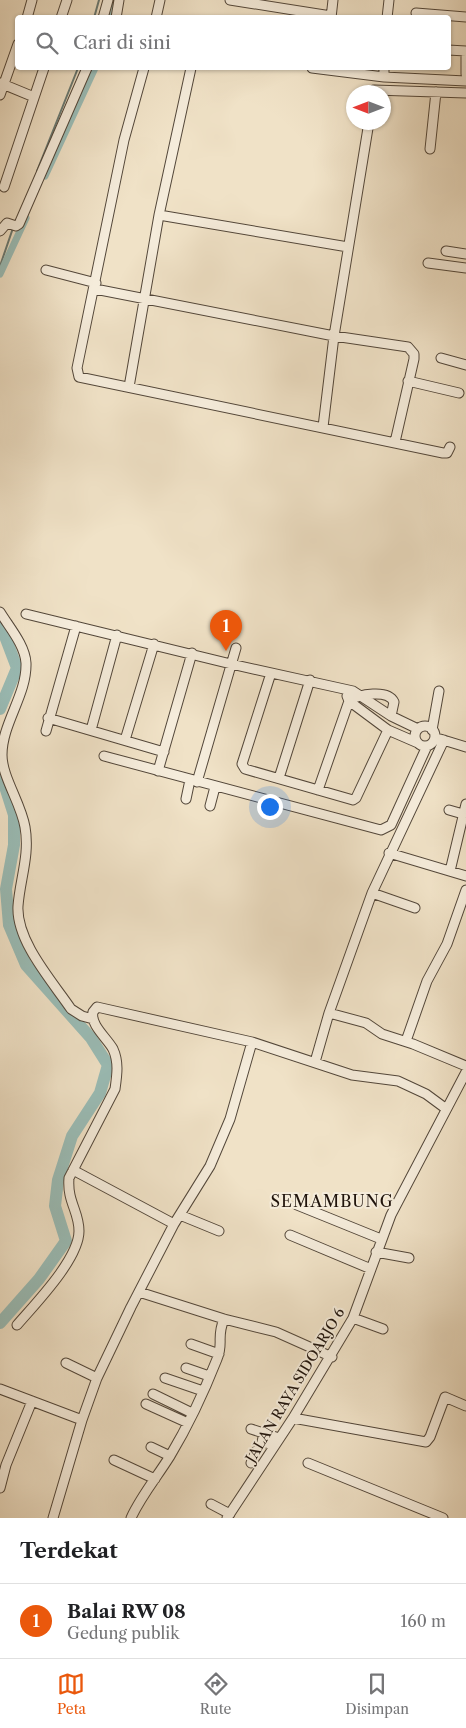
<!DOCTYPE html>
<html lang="id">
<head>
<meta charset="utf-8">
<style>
  :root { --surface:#fff; --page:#f6f6f6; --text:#202124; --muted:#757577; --line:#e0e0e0; --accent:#ea580c }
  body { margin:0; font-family:"Libre Caslon Text",serif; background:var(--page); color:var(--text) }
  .compass { position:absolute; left:346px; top:85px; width:45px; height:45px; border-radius:50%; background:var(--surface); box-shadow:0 1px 4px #0004; rotate:270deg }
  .you { position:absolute; left:269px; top:806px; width:18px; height:18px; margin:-12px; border:4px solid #fff; border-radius:50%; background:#1a73e8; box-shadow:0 0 0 8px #1a73e833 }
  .badge { display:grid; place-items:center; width:32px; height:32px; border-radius:50%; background:var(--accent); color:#fff; font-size:16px; font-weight:700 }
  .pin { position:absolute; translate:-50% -41px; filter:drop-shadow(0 1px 2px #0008) }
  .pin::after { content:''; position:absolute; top:26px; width:18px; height:15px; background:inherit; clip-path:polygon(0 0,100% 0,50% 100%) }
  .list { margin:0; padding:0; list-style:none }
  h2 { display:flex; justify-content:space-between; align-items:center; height:65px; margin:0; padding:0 20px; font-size:21px }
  h2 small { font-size:16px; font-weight:400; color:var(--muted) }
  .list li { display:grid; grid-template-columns:32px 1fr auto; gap:15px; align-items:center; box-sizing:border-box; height:75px; padding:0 20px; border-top:1px solid var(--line) }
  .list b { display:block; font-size:19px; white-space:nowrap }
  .list p { margin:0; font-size:16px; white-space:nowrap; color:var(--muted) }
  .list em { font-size:16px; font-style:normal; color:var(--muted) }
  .icon { flex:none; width:28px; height:28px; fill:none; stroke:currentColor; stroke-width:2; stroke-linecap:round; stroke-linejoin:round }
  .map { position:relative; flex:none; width:466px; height:1518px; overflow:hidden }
  .search { position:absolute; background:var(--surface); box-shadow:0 1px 4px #0004; left:15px; right:15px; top:15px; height:55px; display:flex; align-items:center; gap:12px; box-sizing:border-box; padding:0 18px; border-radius:5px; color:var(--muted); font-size:19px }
  .sheet { height:140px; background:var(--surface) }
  nav { display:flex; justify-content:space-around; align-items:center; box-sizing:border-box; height:70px; border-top:1px solid var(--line); background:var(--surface); font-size:14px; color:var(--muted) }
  nav a { display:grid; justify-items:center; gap:2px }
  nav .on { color:var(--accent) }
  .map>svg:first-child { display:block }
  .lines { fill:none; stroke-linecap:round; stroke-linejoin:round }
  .stream { stroke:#697972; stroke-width:2 }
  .canal { stroke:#9abdb7; stroke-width:7 }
  .river { stroke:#9abdb7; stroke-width:12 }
  .minor-casing { stroke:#53473a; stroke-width:11 }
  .minor { stroke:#f5ecdb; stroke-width:9 }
  .labels { text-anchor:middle; stroke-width:4; stroke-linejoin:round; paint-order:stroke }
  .street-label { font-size:14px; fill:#1f130b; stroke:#f5ecdb }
  .quarter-label { font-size:16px; letter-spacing:1px; fill:#1f130b; stroke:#f5ecdb }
</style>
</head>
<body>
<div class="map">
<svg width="466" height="1518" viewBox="0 0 466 1518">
  <rect width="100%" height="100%" fill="#f0e2c7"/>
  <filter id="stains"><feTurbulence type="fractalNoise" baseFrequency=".004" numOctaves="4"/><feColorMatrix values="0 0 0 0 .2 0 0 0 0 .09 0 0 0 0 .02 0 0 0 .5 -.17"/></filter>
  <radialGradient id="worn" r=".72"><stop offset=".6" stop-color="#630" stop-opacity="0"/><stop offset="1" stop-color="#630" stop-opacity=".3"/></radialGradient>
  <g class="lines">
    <!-- stream -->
    <path class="stream" d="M94 18 99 0
      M37 171 78 68
      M0 266 13 228"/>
    <!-- canal -->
    <path class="canal" d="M109 18 114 0
      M45 176 95 68
      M0 274 26 218"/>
    <!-- river -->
    <path class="river" d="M0 623 17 668 0 709
      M0 771 14 815V845L6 889 9 925 26 965 91 1038 108 1065 100 1093 72 1136 58 1180 55 1206 66 1241 39 1279 0 1323"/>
    <defs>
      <path id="minor" d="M230 0 331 16
        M416 13 466 17
        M27 18 32 0
        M61 18 67 0
        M103 18 108 0
        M116 18 119 0
        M156 18 160 0
        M331 18 333 0
        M387 18 389 0
        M448 50 466 51
        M466 57V74
        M144 68 124 140 77 368 79 377 443 453H447L450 447
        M312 68 384 77V68
        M384 77 466 81
        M0 83 34 97
        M374 90 466 93
        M0 95 18 44
        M430 149 436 92
        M4 187 44 68
        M159 215 348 247
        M0 231 7 223 16 226 19 224 87 68
        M446 251 466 254
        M428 263 466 268
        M46 270 96 283
        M95 289 334 336 408 347 414 354V359L395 442
        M441 358 466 365
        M408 381 459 393
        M129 387 159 215 191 68
        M323 427 334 336 369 122
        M0 612C9 627 25 645 26 663 27 695 2 723 2 755 2 777 21 803 25 827 30 855 20 879 18 906 16 941 52 981 71 1009L82 1016 93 1019
        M26 614 231 664 353 691 391 716 418 729
        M271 673 242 764 245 769 353 800 356 798 388 730
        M347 696 349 701 388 730 418 743
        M48 718 164 752
        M415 736a10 10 0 1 1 20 0a10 10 0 1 1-20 0Z
        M91 730 117 635
        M432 730 439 691
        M46 731 76 626
        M440 739 466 747
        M125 740 154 644
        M104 756 381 830 391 825 427 746
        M158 771 192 653
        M279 778 310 680
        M197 782 236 648
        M318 790 349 701C359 694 388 689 394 702L391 716
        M186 799 190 780
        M210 806 215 787
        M449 810 463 814
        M389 853 466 876
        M450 871 466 804
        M372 893 415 908
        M329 1013 366 1023 382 1034 413 1044 466 1066
        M406 1041 427 981 447 944 466 890
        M315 1062 329 1013 372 893 444 740
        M73 1170 174 1224
        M297 1205 381 1239
        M180 1215 219 1231
        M290 1235 371 1269
        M376 1252 409 1258
        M139 1292 224 1319 276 1332 332 1357
        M353 1318 383 1329
        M17 1325C35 1304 79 1259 79 1231 79 1211 67 1202 69 1178L115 1089C117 1075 119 1062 113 1049 107 1038 90 1025 93 1012L97 1007 252 1042 352 1075 398 1081 426 1094 445 1108
        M191 1344 219 1354
        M66 1363 97 1378
        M186 1368 209 1376
        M165 1378 203 1391
        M0 1389 82 1420
        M153 1394 192 1413
        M146 1404 188 1423
        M293 1418 426 1442 430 1437 445 1397 466 1406
        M251 1429 279 1438
        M264 1433 262 1442 275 1445
        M151 1447 170 1456
        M114 1460 155 1479
        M251 1463 256 1451
        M308 1463 443 1518
        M0 1488 6 1465 32 1401
        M211 1504 230 1514
        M53 1518 82 1420 97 1378 131 1307 174 1224 210 1166 230 1119 252 1042
        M131 1518C141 1496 157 1477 170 1456 188 1426 204 1392 217 1359 224 1343 216 1338 224 1319
        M227 1518 293 1418 353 1318 391 1215 466 1072"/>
    </defs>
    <!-- minor casing -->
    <use href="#minor" class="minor-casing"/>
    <!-- minor -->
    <use href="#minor" class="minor"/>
  </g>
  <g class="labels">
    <!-- street labels -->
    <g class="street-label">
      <text transform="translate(295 1385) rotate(-59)" y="5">JALAN RAYA SIDOARJO 6</text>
    </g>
    <!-- quarter labels -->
    <g class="quarter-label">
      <text x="332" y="1207">SEMAMBUNG</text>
    </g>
  </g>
  <rect width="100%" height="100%" filter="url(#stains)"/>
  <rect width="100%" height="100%" fill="url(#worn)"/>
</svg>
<svg class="compass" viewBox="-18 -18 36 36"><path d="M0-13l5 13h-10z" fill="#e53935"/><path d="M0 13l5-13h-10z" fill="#757577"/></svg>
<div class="you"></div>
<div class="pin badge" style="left:226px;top:651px">1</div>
<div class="search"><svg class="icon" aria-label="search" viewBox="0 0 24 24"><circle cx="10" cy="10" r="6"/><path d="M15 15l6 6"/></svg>Cari di sini</div>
</div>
<section class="sheet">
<h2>Terdekat<small></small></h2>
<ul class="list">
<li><span class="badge">1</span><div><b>Balai RW 08</b><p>Gedung publik</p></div><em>160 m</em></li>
</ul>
</section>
<nav>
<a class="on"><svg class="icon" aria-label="map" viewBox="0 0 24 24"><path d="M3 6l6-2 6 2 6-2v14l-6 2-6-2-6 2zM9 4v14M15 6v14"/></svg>Peta</a>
<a><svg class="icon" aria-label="directions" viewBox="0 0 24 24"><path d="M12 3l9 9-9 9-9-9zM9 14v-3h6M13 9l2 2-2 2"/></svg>Rute</a>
<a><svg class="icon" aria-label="saved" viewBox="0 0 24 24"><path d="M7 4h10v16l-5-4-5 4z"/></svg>Disimpan</a>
</nav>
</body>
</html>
